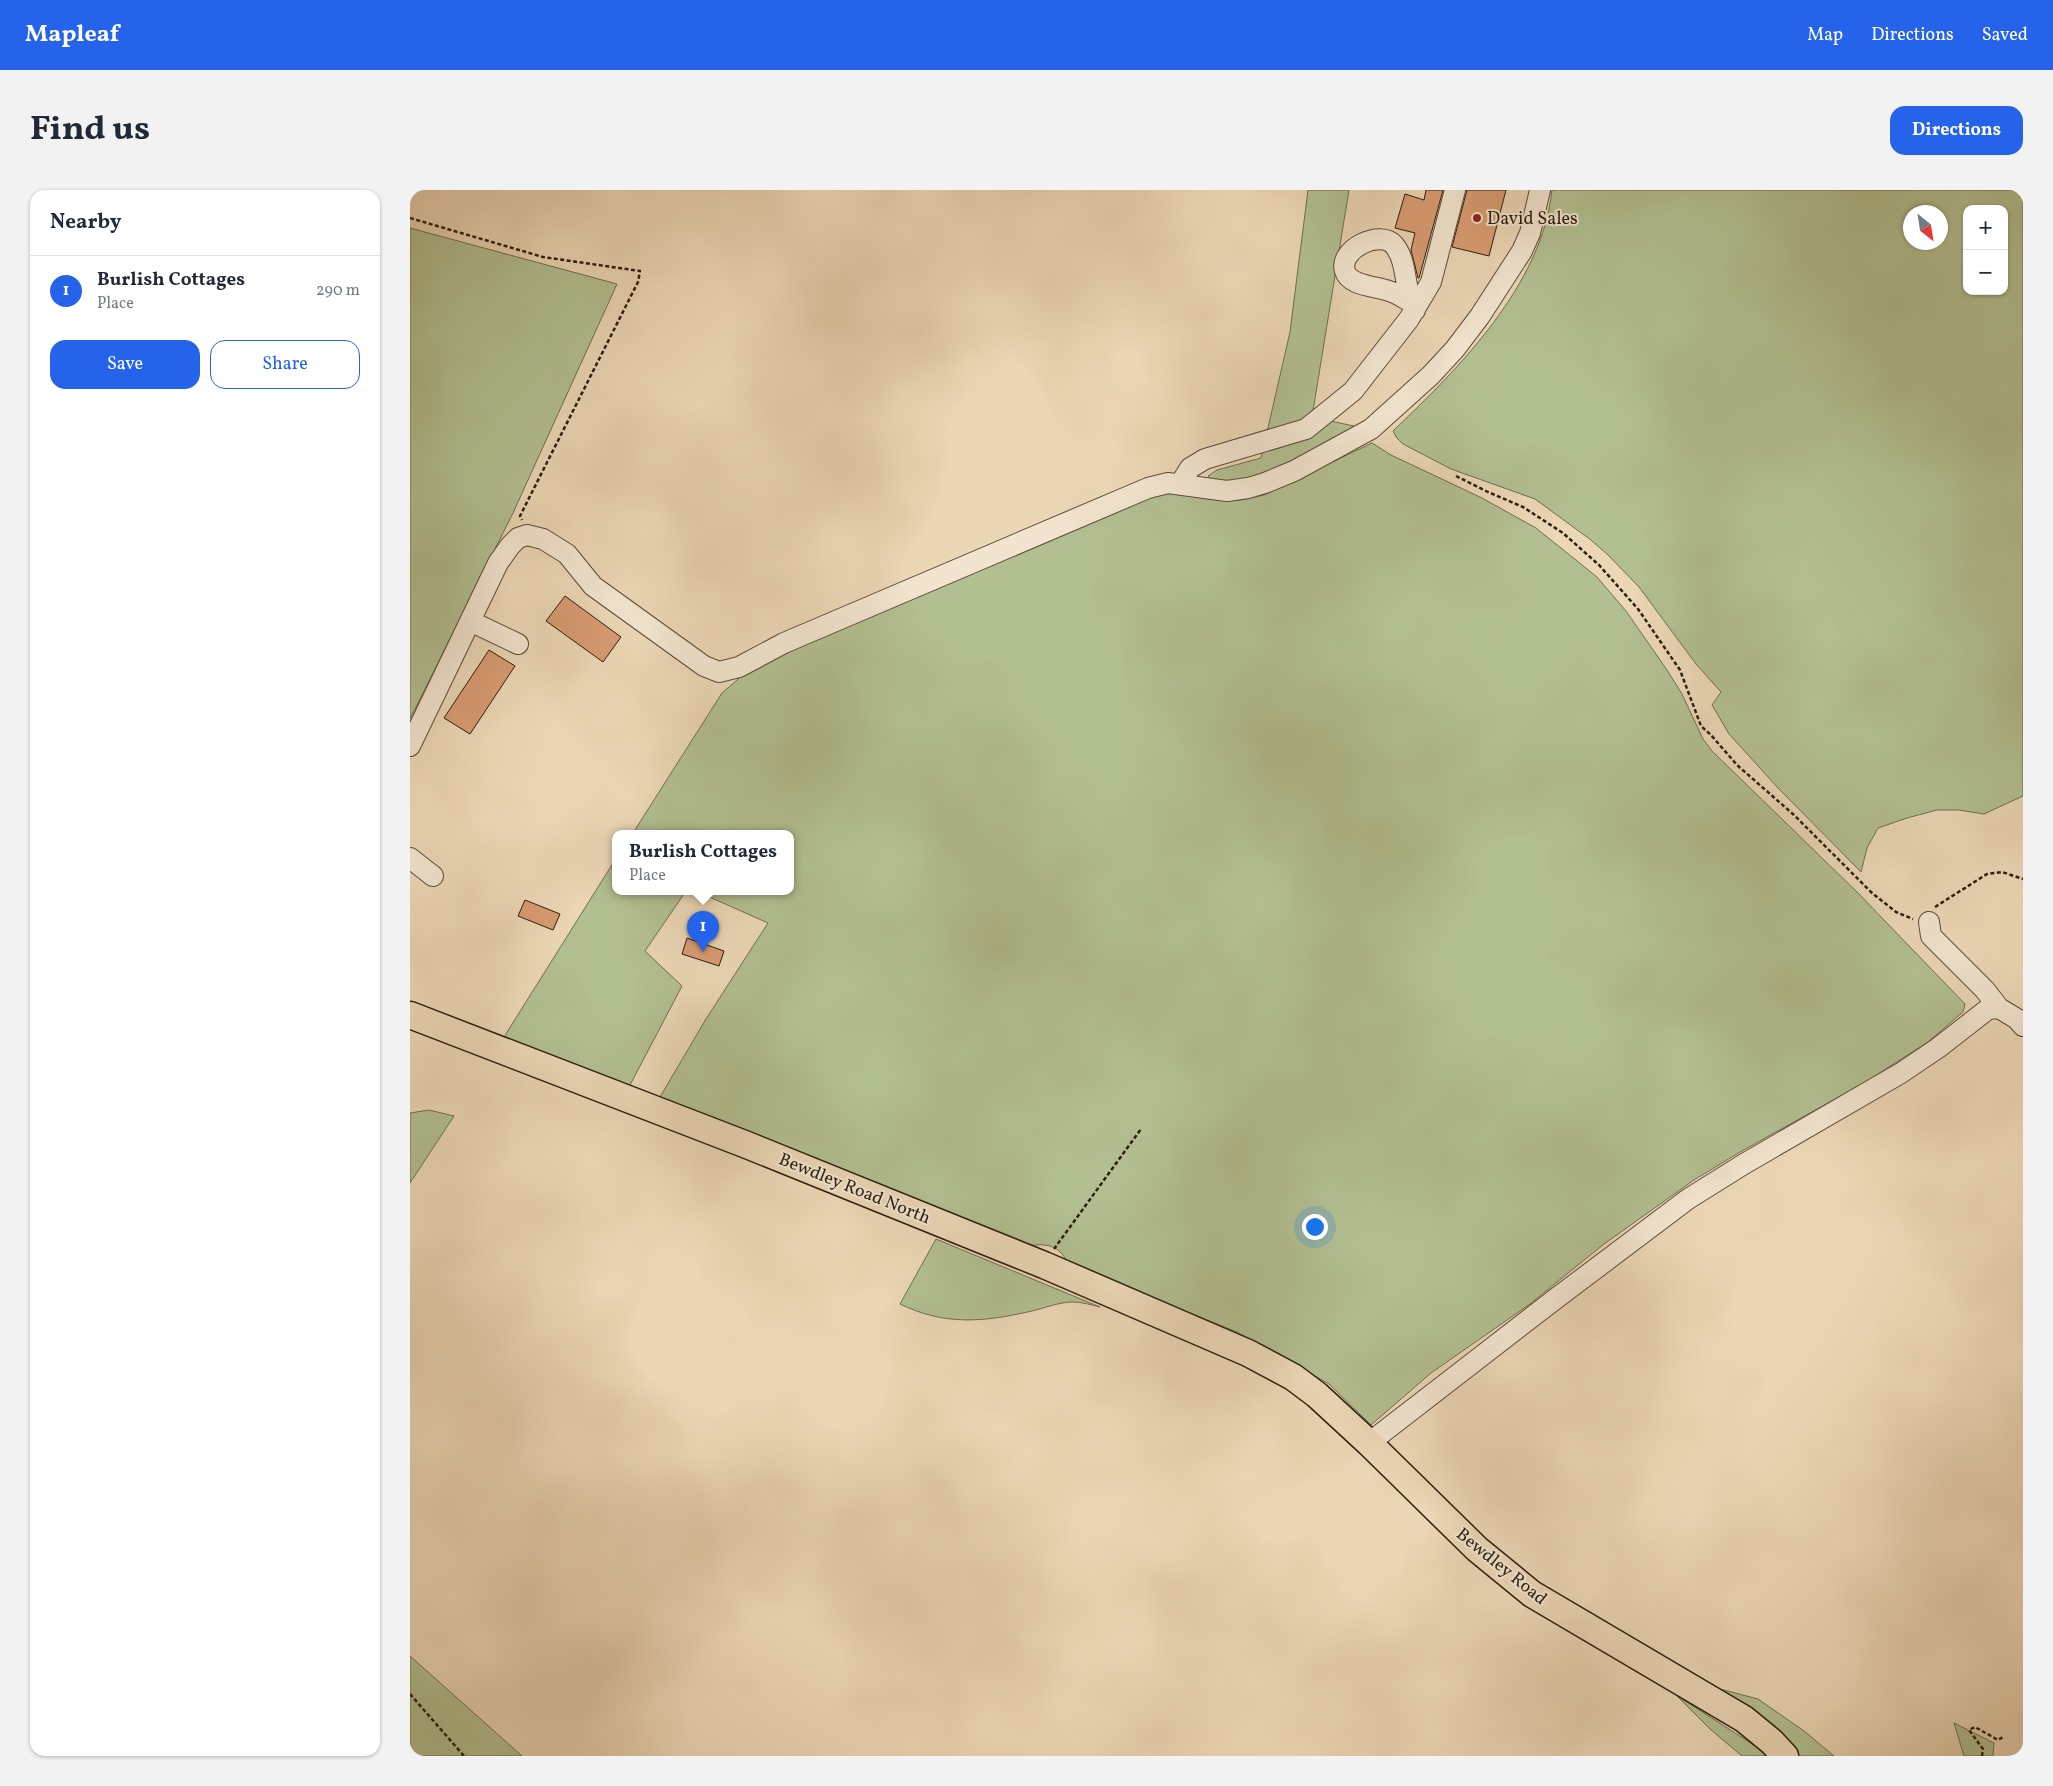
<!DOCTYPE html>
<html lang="en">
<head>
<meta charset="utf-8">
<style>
  :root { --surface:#fff; --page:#f2f2f3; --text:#1f2937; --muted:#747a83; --line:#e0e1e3; --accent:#2563eb }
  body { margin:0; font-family:Vollkorn,serif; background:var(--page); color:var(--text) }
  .controls { position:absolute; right:15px; top:15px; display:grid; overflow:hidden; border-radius:10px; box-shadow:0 1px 4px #0004 }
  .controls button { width:45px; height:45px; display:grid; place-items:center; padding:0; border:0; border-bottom:1px solid var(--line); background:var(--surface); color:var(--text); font:25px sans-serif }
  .compass { position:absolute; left:1493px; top:15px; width:45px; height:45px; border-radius:50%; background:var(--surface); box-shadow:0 1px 4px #0004; rotate:150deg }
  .you { position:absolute; left:904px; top:1036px; width:18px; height:18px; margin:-12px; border:4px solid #fff; border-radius:50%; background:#1a73e8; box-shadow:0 0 0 8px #1a73e833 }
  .badge { display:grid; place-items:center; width:32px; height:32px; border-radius:50%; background:var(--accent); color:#fff; font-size:16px; font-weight:700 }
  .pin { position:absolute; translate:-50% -41px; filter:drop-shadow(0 1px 2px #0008) }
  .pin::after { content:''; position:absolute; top:26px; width:18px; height:15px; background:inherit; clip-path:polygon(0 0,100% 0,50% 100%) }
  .popup { position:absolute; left:202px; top:640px; width:182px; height:65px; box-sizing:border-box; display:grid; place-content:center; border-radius:10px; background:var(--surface); filter:drop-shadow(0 1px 4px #0005); font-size:16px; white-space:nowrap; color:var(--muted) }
  .popup b { font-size:19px; color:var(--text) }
  .popup::after { content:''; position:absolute; left:50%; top:100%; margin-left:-10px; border:10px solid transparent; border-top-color:var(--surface) }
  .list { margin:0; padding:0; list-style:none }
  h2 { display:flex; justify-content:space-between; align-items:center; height:65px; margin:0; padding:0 20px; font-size:21px }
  h2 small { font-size:16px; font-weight:400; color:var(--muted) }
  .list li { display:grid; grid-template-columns:32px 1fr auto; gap:15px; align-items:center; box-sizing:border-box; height:70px; padding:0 20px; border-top:1px solid var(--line) }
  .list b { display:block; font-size:19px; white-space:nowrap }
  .list p { margin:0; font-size:16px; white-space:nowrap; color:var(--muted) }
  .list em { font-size:16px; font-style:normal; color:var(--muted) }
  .actions { display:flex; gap:10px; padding:15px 20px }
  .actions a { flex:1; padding:11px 0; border:1px solid var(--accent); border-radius:15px; text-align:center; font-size:18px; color:var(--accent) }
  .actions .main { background:var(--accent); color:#fff }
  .map { position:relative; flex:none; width:1613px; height:1566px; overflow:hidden; border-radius:15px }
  header { display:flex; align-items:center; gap:30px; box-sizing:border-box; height:70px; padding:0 25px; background:var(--accent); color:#fff }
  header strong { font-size:24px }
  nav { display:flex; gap:28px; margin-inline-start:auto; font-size:18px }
  .intro { display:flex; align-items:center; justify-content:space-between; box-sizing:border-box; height:120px; padding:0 30px }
  h1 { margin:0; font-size:35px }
  .button { padding:12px 22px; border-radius:15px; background:var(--accent); color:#fff; font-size:18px; font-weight:700 }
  main { display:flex; gap:30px; padding:0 30px }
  aside { flex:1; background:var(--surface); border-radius:15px; box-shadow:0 1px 4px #0004 }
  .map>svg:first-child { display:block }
  .green { fill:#b2bf91; stroke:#6e6e50; fill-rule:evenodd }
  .building { fill:#d89b71; stroke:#2b1e0f }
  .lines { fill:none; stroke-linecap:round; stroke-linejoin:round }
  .minor-casing { stroke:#5b4c38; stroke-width:22 }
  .major-casing { stroke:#2b1e0f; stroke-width:29 }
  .path { stroke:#2b1e0f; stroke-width:2.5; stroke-dasharray:4 2.5; stroke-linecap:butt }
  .minor { stroke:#f2e4cf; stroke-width:20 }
  .major { stroke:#ebd6b5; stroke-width:26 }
  .poi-dot { fill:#8f2418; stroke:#f2e4cf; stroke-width:2 }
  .labels { text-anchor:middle; stroke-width:4; stroke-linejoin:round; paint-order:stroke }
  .poi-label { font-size:18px; fill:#2b1e0f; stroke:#f2e4cf; text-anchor:start }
  .street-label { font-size:18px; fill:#2b1e0f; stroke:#f2e4cf }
</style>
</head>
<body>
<header>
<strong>Mapleaf</strong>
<nav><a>Map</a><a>Directions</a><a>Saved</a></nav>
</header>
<div class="intro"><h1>Find us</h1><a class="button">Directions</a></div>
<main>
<aside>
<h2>Nearby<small></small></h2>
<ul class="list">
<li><span class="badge">1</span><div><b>Burlish Cottages</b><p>Place</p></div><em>290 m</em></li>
</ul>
<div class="actions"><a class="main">Save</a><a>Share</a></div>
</aside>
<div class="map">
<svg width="1613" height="1566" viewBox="0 0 1613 1566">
  <rect width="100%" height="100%" fill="#ebd6b5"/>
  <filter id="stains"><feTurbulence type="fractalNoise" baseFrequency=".004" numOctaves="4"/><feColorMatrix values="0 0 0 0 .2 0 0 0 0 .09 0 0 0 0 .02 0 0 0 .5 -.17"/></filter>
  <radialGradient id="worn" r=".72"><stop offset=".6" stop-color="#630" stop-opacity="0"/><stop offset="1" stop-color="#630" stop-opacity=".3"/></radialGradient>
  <!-- green -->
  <path class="green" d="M898 0H939L902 227 953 238 906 264 827 294 803 290 798 286 807 280 851 268 880 142Z
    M1142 0H1613V606L1574 624 1549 620H1527L1497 628 1468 638 1457 658 1451 682 1368 598 1319 544 1302 515 1311 502 1286 474 1229 397 1198 365 1181 350 1125 309 1041 279 993 254 986 247 983 241C1049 178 1132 95 1142 0ZM1557 19H1594V101H1557ZM1500 22H1530V52H1500Z
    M0 38 207 94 103 323 0 529Z
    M962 253 981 265 1072 308 1126 338 1187 387 1216 421 1257 480 1272 504 1293 549 1302 561 1448 703 1555 814 1553 822 1518 852 1454 893 1330 962 1284 990 1194 1054 1120 1114 1021 1183 961 1235 919 1194 827 1142 658 1074C648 1052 634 1054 614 1056L250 907 296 829 358 733 286 701H380V643H223L312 503 334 484 373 461 743 306 758 303 775 304 800 309 831 310 854 305Z
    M205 670 206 701H276L235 761 272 796 219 897 94 847Z
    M19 920 44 926 0 993V923Z
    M526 1049 690 1117C682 1115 672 1112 663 1112 649 1112 635 1118 622 1121 574 1132 535 1136 490 1114Z
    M0 1466 112 1566H0Z
    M1273 1483 1310 1499 1348 1509 1394 1541 1424 1566H1389L1374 1550Z
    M1266 1505 1353 1561 1358 1566H1332L1300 1539Z
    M1544 1533 1584 1553 1583 1566H1554Z"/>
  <!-- building -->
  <path class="building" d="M1016 0H1033L1009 88H1008L1001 60 1005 43 985 38 995 4 1014 10Z
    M1057 0H1096L1079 66 1042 57Z
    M155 406 211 447 193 472 136 431Z
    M79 460 105 476 60 544 34 528Z
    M115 710 150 724 143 740 108 726Z
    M277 748 314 761 309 776 272 764Z"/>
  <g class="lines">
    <defs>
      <path id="minor" d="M999 111C992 107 986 103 979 101 966 96 939 96 935 81 928 59 971 39 984 55 999 73 993 101 1005 120
        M770 294 780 278 795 269 896 239 943 201 999 129 1021 92 1045 0
        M60 431 108 454
        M0 556 88 373 100 356 108 348 117 345 133 349 157 364 183 396 294 476 309 482 329 477 374 453 738 298 758 293 817 301 838 298 855 293 884 281 961 239 1021 185 1045 159 1070 126 1112 61 1120 43 1130 0
        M0 668 23 686
        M1519 732 1521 746 1575 800 1589 818 1607 829 1613 836
        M959 1253 1144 1110 1278 1009 1334 974 1491 883 1528 858 1578 819 1589 818"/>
      <path id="major" d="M0 825 337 955 634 1075 838 1163 883 1187 907 1205 959 1253 1067 1359 1122 1404 1334 1529 1362 1552 1375 1566"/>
    </defs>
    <!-- minor casing -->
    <use href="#minor" class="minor-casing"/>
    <!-- major casing -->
    <use href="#major" class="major-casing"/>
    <!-- path -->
    <path class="path" d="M0 28 133 67 230 81 228 92 110 326 112 330
      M1046 286 1078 302 1113 317 1153 343 1189 375 1228 419 1270 480 1291 536 1301 545 1327 575 1384 625 1462 703 1486 722 1503 729
      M1525 717 1577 684 1592 682 1613 689
      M644 1059 731 939
      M0 1504 54 1566
      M1572 1566 1573 1559 1559 1540 1565 1537 1588 1550 1593 1547"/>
    <!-- minor -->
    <use href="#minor" class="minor"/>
    <!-- major -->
    <use href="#major" class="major"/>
  </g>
  <!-- markers -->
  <circle class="poi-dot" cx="1067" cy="28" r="5"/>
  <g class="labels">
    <!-- poi labels -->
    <g class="poi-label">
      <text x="1077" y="34">David Sales</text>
    </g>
    <!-- street labels -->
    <g class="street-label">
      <text transform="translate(445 998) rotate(22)" y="6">Bewdley Road North</text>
      <text transform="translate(1092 1376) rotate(39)" y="6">Bewdley Road</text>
    </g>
  </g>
  <rect width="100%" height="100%" filter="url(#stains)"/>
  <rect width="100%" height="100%" fill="url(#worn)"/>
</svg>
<div class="controls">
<button>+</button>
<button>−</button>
</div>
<svg class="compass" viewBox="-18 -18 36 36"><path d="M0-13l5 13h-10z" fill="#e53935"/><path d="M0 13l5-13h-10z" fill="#747a83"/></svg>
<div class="you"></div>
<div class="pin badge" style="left:293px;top:762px">1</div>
<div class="popup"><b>Burlish Cottages</b>Place</div>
</div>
</main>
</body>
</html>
